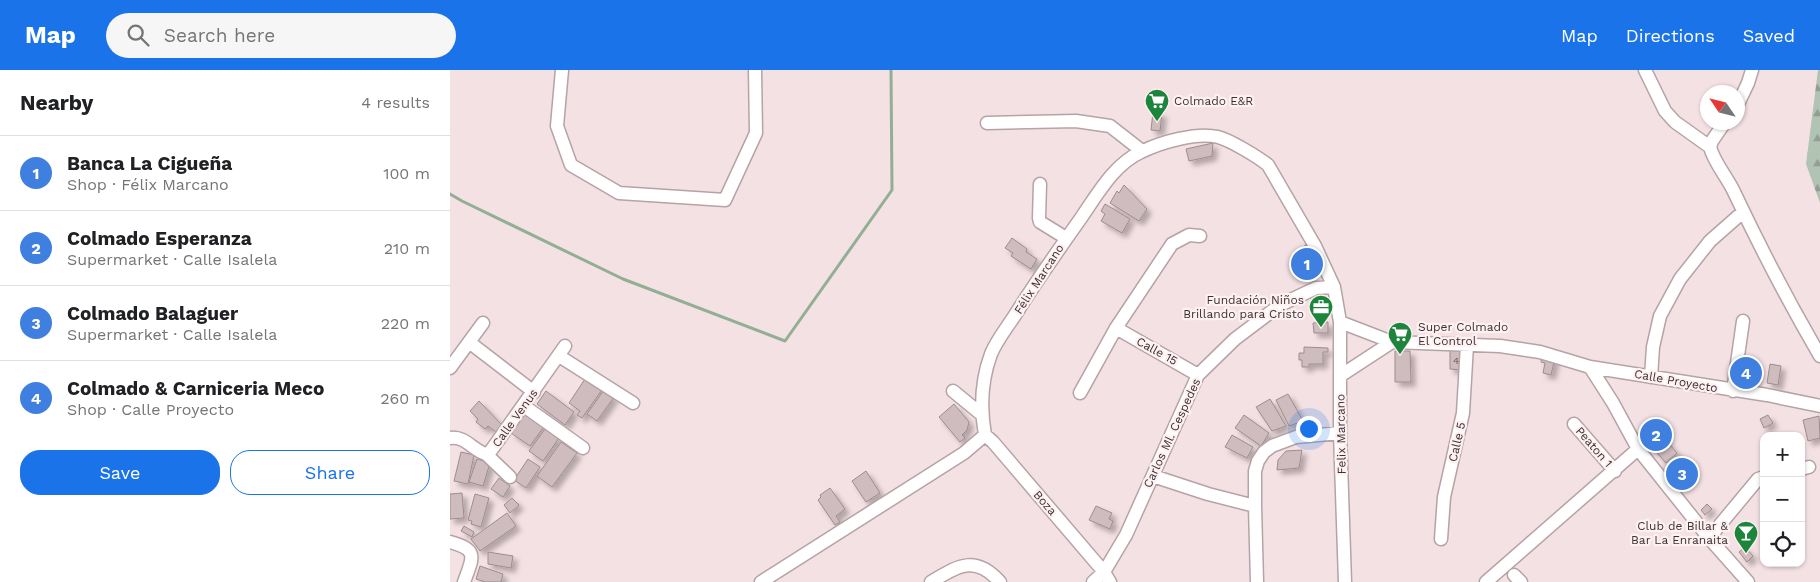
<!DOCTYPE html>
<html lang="en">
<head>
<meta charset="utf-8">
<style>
  :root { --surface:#fff; --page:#f6f6f6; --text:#202124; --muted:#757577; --line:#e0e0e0; --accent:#1a73e8 }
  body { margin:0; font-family:"Work Sans",sans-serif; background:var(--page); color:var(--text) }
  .controls { position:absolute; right:15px; bottom:15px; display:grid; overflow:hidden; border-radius:10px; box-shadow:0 1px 4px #0004 }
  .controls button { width:45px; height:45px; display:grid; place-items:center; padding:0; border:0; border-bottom:1px solid var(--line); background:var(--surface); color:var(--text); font:25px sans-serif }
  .compass { position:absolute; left:1250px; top:15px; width:45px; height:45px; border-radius:50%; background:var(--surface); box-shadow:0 1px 4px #0004; rotate:305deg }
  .you { position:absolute; left:858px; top:358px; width:18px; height:18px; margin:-12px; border:4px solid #fff; border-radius:50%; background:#1a73e8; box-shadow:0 0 0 8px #1a73e833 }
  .badge { display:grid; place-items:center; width:32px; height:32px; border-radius:50%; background:var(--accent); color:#fff; font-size:16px; font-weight:700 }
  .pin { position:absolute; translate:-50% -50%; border:2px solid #fff; box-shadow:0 1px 5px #0006 }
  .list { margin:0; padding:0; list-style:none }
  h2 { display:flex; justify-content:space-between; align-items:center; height:65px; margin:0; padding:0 20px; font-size:21px }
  h2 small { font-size:16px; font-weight:400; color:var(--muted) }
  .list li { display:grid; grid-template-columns:32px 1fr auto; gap:15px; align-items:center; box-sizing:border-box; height:75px; padding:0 20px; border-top:1px solid var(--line) }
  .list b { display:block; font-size:19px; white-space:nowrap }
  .list p { margin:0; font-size:16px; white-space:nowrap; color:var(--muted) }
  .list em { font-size:16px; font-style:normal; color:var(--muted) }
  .actions { display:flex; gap:10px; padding:15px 20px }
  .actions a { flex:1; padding:11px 0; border:1px solid var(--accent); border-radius:20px; text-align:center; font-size:18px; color:var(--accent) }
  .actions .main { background:var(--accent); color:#fff }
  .icon { flex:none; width:28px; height:28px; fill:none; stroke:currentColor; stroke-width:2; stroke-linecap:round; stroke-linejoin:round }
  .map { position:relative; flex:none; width:1370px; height:512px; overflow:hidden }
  header { display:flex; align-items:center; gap:30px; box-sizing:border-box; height:70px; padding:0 25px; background:var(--accent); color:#fff }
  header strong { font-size:24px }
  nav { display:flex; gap:28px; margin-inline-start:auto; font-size:18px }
  .search { width:350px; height:45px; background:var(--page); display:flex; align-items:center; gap:12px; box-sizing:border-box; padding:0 18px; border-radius:28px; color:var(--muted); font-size:19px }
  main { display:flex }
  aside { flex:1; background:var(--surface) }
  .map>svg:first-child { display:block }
  .forest { fill:url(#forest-firs) }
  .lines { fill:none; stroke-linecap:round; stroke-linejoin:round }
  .stream { stroke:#92af95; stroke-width:3 }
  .building { fill:#cebcbe; stroke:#9d8c8e; filter:url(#shadow) }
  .minor-casing { stroke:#b5a3a6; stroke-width:15 }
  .minor { stroke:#fff; stroke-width:12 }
  .labels { text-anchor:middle; stroke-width:4.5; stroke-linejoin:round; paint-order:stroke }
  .number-label { font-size:10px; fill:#5e5456 }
  .poi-label { font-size:12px; fill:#393233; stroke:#fff0f2; text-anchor:start }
  .street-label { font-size:12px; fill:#393233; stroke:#fff0f2 }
</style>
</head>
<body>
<header>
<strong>Map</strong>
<div class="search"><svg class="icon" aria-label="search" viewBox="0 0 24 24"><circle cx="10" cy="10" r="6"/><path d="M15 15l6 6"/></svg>Search here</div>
<nav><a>Map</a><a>Directions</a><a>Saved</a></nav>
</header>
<main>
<aside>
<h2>Nearby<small>4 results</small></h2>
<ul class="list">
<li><span class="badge" style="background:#3f7fe0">1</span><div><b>Banca La Cigueña</b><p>Shop · Félix Marcano</p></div><em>100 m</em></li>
<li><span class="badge" style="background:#3f7fe0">2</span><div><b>Colmado Esperanza</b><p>Supermarket · Calle Isalela</p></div><em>210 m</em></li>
<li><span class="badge" style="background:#3f7fe0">3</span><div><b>Colmado Balaguer</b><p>Supermarket · Calle Isalela</p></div><em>220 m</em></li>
<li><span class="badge" style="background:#3f7fe0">4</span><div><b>Colmado &amp; Carniceria Meco</b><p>Shop · Calle Proyecto</p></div><em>260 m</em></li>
</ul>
<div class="actions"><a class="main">Save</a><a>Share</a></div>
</aside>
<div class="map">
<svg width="1370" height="512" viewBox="0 0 1370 512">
  <defs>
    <pattern id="forest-firs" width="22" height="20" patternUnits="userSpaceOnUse" patternTransform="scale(1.25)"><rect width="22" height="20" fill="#b1c3b3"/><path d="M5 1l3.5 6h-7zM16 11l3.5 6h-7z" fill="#919f92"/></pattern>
    <filter id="shadow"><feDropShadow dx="4.5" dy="4.5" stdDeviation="2.5" flood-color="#0004"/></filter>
  </defs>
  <rect width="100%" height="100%" fill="#f4e1e4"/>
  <!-- forest -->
  <path class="forest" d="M1368 0H1370V133L1356 94Z"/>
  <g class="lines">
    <!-- stream -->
    <path class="stream" d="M0 124 12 131 173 209 335 271 442 120 441 0"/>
  </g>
  <!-- building -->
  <path class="building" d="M703 42 712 43 710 61 701 60Z
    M763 73 762 86 739 91 736 79Z
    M674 115 697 139 689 151 660 133 667 121 669 123Z
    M655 134 680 149 672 163 651 151 655 144 651 141Z
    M562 168 577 179 576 182 587 189 581 199 561 186 563 183 555 178Z
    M859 172 866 192 861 197 851 179Z
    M857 189 861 197 857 200 852 191Z
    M878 252V263H864L863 253Z
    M854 277 878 278V282H873V294H859V297H852V290H849V283H854Z
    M1000 280H1012L1011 300 1000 299Z
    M945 281H960L961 312H945Z
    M1092 285 1105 288 1101 305 1093 303 1095 293 1091 292Z
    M1320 294 1331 296 1328 315 1317 313Z
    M1292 297 1302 298 1300 310 1290 309Z
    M1302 298 1307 299 1305 311 1300 310Z
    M137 306 154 317 132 348 127 345 130 341 119 333Z
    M154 320 164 327 147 351 137 344Z
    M96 321 124 342 115 355 87 334Z
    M838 324 853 351 839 356 826 330Z
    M820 329 836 356 822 361 806 337Z
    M29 331 52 355 46 362 38 356 35 359 26 352 28 349 20 341Z
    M504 334 519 352 517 360 512 365 515 368 510 372 489 347Z
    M75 342 95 355 80 376 61 363Z
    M794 345 819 363 811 376 785 358Z
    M1318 345 1323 353 1314 358 1310 349Z
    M1369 346 1370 368 1358 371 1353 350Z
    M1208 356 1215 364 1203 374 1196 366Z
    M95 359 109 368 93 391 79 381Z
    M782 365 803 377 797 388 775 377Z
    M1214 368 1227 383 1216 393 1203 378Z
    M111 372 127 383 102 417 87 406Z
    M852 380 849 398 827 400 828 390 836 381Z
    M11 382 24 385 18 414 4 411Z
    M27 389 40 393 33 416 19 412Z
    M78 389 90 397 76 418 64 410Z
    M1233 394 1242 405 1231 414 1222 404Z
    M416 401 430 423 416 432 402 411Z
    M49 408 60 416 53 427 41 419Z
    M380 418 395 439 386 446 390 452 385 455 368 430 371 427 370 425Z
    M12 423 14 448 0 449V424Z
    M25 424 39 428 31 457 21 454 22 451 18 450Z
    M62 428 69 435 60 443 54 435Z
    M1257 434 1262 439 1255 445 1251 440Z
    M646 436 662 443 659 449 663 451 660 459 639 450Z
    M57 443 66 456 30 481 21 469Z
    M14 456 24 462 22 467 11 461Z
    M1295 477 1303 486 1297 492 1289 482Z
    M38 482 63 486 61 498 38 494Z
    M30 496 53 504 51 512H35L26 509Z"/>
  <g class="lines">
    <defs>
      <path id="minor" d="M112 0 107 56 121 95 169 123 275 130 306 63 305 0
        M1195 0 1215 41 1225 52 1260 77
        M1288 34 1298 13 1302 0
        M537 53 626 51 660 56 692 81
        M1260 77C1264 93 1278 108 1285 124 1311 179 1339 233 1370 286
        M1260 77 1262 71 1275 52
        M590 114 589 148 590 152 616 168
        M890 252 942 272 1050 276 1090 282 1140 297 1317 325 1370 336
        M666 258 748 305
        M19 272 84 322
        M109 286 183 333
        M1140 297 1163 333 1188 379 1259 468 1298 512
        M0 298 33 253
        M890 306 942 272
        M1201 307 1203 277 1210 246 1230 209 1260 171 1293 142
        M503 321 531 344
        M1283 321 1293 251
        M630 323 666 258 722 174 739 165 750 166
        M74 336 133 378
        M1124 354 1165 401
        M535 365C530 337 531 311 541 284 547 269 559 255 567 242 587 210 609 179 631 148 647 125 664 94 691 82 711 72 747 62 768 67 780 70 808 87 818 95L865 176 884 217 890 252V363L895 512
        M535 365 543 372 654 502 660 512
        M0 368C16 366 22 380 36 384L40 382 115 276
        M36 384 60 407
        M1351 399 1359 397
        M703 406 758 424 805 436
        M1259 468 1308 409 1314 407
        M991 469 994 427 1013 343 1017 275
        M0 472C29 480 23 487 14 512
        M1064 505 1071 512
        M311 512 514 383 535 365
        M481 512C508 496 525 484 550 512
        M643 512 654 502 676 465 748 305 785 269 830 235 866 218 884 217
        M807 512 805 436V401L808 391 814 382 822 376 846 367 890 363
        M1036 512 1188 379"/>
    </defs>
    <!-- minor casing -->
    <use href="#minor" class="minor-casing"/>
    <!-- minor -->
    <use href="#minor" class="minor"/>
  </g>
  <!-- icons -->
  <defs>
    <symbol id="supermarket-pin" viewBox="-11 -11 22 30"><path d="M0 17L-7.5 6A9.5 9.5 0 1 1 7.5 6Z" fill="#1c853b" stroke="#fff0f2"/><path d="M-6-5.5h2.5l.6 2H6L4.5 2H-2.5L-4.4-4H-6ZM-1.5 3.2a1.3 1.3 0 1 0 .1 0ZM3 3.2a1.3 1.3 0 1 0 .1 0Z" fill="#fff"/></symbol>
    <symbol id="office-pin" viewBox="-11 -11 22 30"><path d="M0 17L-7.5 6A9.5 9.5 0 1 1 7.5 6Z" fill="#1c853b" stroke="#fff0f2"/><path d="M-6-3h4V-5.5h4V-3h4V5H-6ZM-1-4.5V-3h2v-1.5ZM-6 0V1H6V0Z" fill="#fff"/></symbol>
    <symbol id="bar-pin" viewBox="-11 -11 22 30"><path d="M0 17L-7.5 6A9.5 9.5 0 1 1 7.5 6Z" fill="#1c853b" stroke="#fff0f2"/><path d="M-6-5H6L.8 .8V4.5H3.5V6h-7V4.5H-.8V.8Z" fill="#fff"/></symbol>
  </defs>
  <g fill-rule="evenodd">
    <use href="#supermarket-pin" x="693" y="17" width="28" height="38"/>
    <use href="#office-pin" x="857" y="223" width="28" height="38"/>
    <use href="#supermarket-pin" x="936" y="250" width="28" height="38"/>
    <use href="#bar-pin" x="1282" y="449" width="28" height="38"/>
  </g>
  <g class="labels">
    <!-- number labels -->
    <g class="number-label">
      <text x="1006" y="294">4</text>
    </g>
    <!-- poi labels -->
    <g class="poi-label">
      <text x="724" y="35">Colmado E&amp;R</text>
      <text x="854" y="234" text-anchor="end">Fundación Niños<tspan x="854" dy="14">Brillando para Cristo</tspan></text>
      <text x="968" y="261">Super Colmado<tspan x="968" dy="14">El Control</tspan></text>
      <text x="1278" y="460" text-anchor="end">Club de Billar &amp;<tspan x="1278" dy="14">Bar La Enranaita</tspan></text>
    </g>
    <!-- street labels -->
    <g class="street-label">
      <text transform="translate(589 209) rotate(-57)" y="4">Félix Marcano</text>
      <text transform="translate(707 281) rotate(29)" y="4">Calle 15</text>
      <text transform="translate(1226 311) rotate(10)" y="4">Calle Proyecto</text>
      <text transform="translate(65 348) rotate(-54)" y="4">Calle Venus</text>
      <text transform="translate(722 363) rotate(-65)" y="4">Carlos Ml. Cespedes</text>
      <text transform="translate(891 364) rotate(-91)" y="4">Felix Marcano</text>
      <text transform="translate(1007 372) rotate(-77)" y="4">Calle 5</text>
      <text transform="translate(1144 377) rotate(49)" y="4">Peaton 1</text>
      <text transform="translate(595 433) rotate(49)" y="4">Boza</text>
    </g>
  </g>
</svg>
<div class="controls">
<button>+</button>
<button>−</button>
<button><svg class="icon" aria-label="locate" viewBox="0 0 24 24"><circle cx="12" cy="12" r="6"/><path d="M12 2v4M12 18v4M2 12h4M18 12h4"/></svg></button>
</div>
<svg class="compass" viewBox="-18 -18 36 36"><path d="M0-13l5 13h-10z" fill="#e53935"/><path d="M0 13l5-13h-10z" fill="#757577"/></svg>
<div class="you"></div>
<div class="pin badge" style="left:857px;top:194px;background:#3f7fe0">1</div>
<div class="pin badge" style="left:1206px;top:365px;background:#3f7fe0">2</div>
<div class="pin badge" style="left:1232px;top:404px;background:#3f7fe0">3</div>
<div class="pin badge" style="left:1296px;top:303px;background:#3f7fe0">4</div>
</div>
</main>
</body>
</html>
